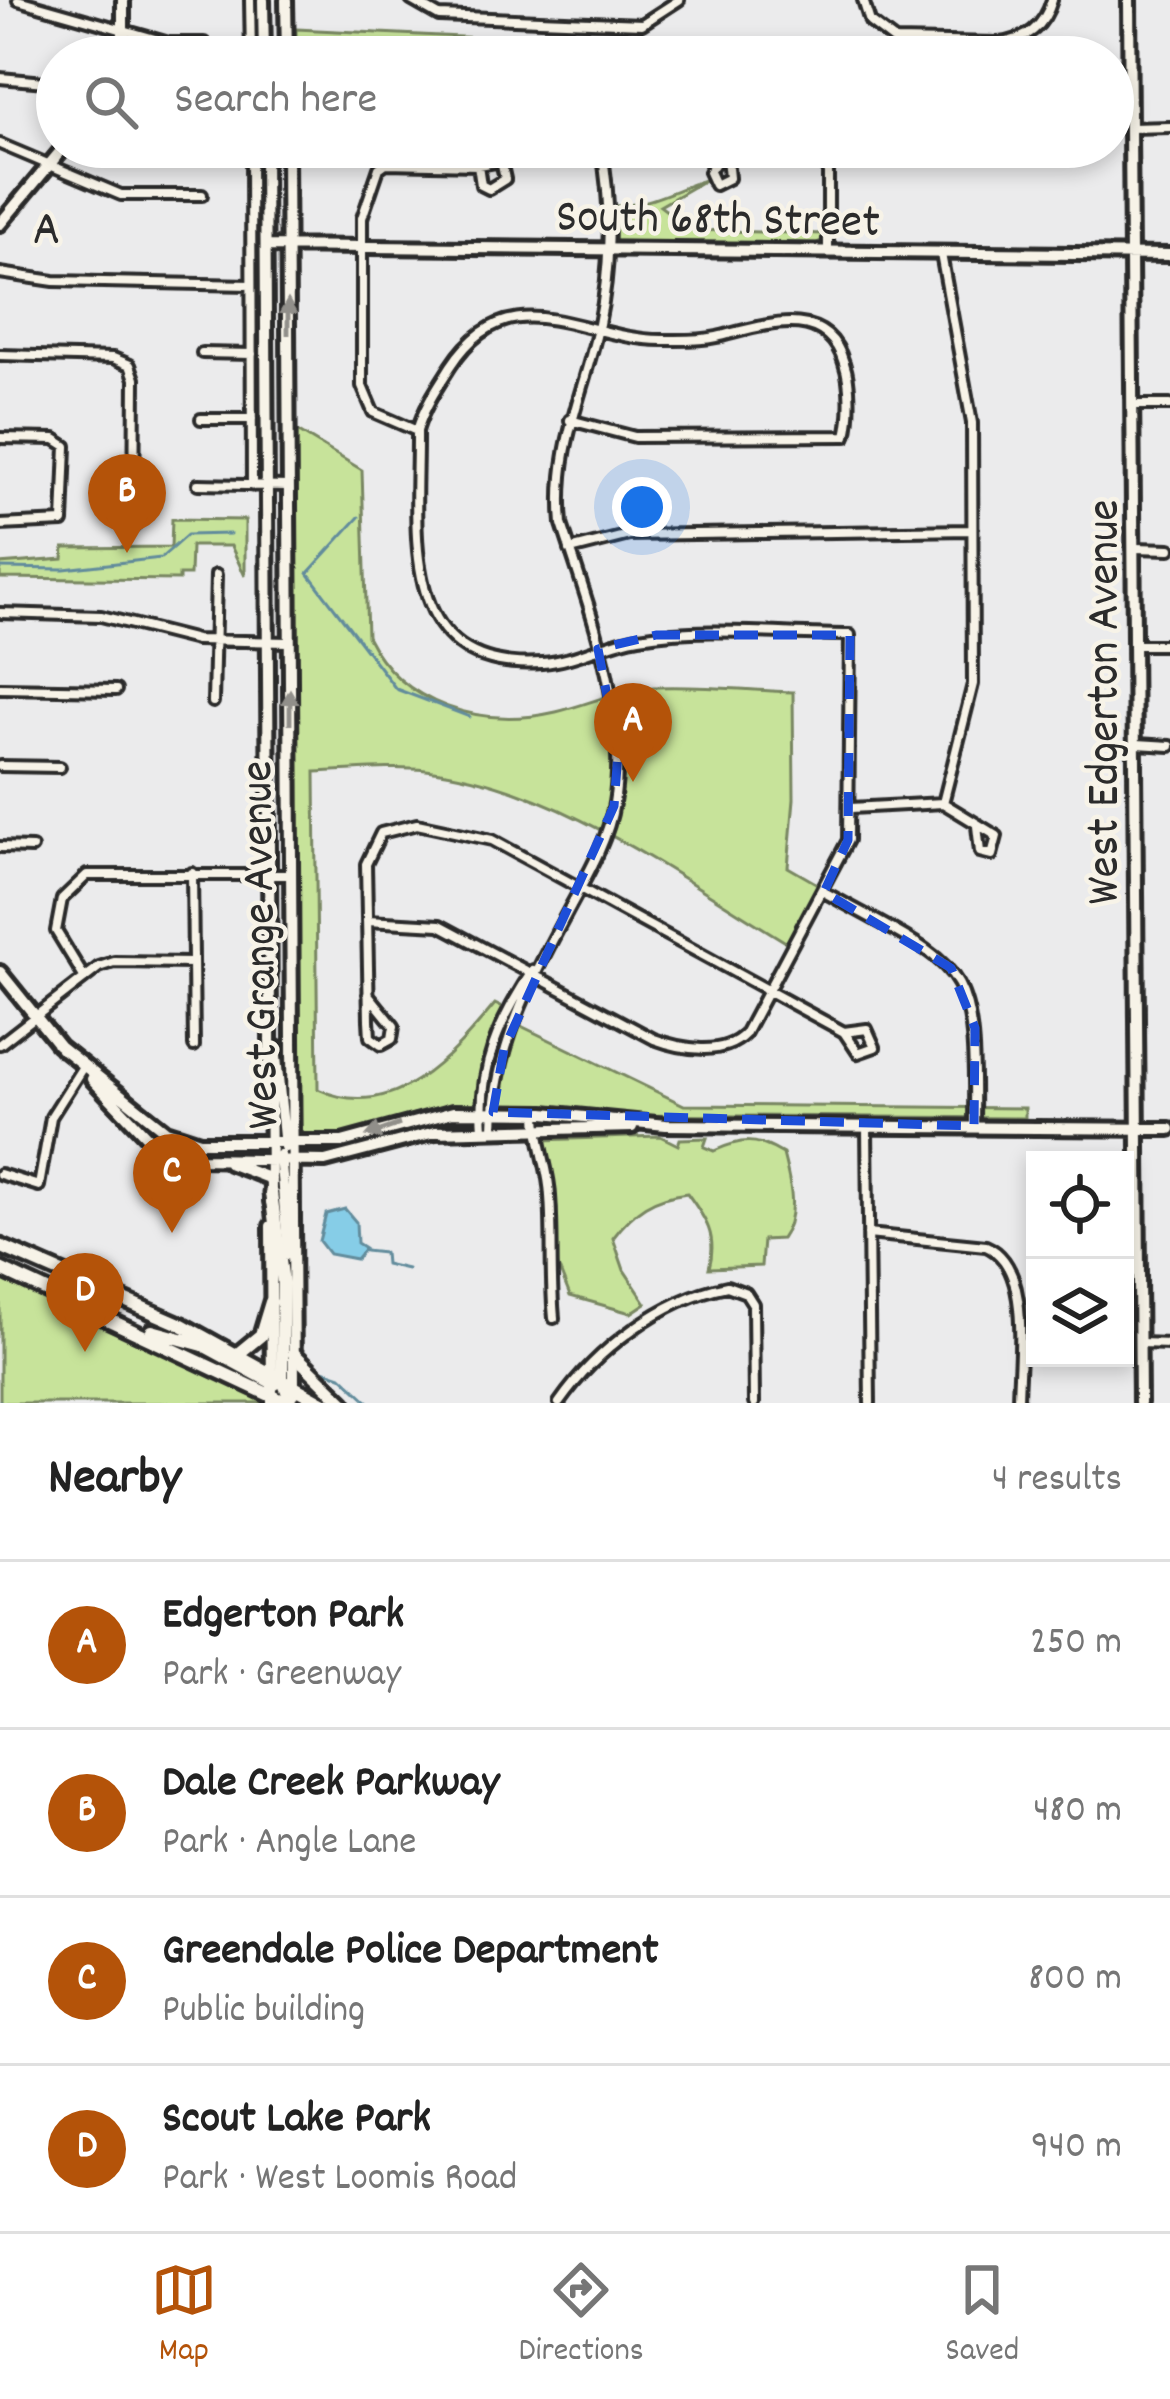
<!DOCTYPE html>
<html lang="en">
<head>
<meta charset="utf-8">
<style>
  :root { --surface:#fff; --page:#f2f2f2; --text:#222; --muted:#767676; --line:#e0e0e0; --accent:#b45309 }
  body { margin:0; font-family:Dekko,sans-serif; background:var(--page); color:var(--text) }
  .controls { position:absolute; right:36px; bottom:36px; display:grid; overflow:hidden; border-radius:0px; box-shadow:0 6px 18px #0003 }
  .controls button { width:108px; height:108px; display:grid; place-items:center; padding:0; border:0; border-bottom:3px solid var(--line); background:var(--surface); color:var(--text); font:60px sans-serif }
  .you { position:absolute; left:642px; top:507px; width:42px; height:42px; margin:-30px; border:9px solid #fff; border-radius:50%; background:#1a73e8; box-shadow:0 0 0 18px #1a73e833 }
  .badge { display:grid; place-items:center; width:78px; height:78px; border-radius:50%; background:var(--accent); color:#fff; font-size:39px; font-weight:700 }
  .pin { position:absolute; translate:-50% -99px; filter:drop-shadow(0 3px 6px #0008) }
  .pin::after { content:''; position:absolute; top:63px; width:42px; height:36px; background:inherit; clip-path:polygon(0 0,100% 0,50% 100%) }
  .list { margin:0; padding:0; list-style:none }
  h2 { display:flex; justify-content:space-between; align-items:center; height:156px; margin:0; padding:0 48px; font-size:51px }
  h2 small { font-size:39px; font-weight:400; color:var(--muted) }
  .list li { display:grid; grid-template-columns:78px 1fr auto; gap:36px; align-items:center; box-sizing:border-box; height:168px; padding:0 48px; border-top:3px solid var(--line) }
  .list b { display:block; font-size:45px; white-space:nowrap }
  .list p { margin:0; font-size:39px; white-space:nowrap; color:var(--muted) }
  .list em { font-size:39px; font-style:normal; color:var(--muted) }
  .icon { flex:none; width:66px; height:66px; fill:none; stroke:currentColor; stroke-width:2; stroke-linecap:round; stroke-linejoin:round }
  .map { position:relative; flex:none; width:1170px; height:1403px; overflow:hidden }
  .search { position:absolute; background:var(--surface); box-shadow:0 6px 18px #0003; left:36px; right:36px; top:36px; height:132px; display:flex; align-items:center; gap:30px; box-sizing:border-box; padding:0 42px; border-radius:66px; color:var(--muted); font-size:45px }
  .sheet { height:828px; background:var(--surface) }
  nav { display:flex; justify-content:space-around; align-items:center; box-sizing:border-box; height:168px; border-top:3px solid var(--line); background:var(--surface); font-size:33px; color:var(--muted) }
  nav a { display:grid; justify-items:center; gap:6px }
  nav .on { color:var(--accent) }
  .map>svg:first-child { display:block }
  .green { fill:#c7e39a; stroke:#798762; stroke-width:3 }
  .water { fill:#86cde7; stroke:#628c9c; stroke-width:3 }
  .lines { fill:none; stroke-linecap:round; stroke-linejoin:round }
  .stream { stroke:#628c9c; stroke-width:3 }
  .minor-casing { stroke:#2b2b2b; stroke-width:16 }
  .tertiary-casing { stroke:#2b2b2b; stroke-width:20 }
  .primary-casing { stroke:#2b2b2b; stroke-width:21 }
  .minor { stroke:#f7f3e8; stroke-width:8 }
  .tertiary { stroke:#f7f3e8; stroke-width:10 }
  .primary { stroke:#f7f3e8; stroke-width:12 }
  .oneway { fill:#918f8a }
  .marked { fill:none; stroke:#1d4ed8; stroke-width:9; stroke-dasharray:24 15; stroke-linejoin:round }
  .labels { text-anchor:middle; stroke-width:9; stroke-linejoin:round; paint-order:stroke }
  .street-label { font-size:48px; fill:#2b2b2b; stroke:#f7f3e8 }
  .neighbourhood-label { font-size:51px; letter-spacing:3px; fill:#2b2b2b; stroke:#f7f3e8 }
</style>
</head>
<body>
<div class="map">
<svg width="1170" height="1403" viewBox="0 0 1170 1403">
  <rect width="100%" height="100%" fill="#ebebec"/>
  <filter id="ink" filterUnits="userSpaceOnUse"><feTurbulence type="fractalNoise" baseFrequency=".00833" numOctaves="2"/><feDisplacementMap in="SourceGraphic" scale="24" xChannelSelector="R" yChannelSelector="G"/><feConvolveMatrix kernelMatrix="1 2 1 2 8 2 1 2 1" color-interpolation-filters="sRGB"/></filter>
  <g filter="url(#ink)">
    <!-- green -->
    <path class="green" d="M296 29 755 51V57H296Z
      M891 46V57H805V52Z
      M705 180 660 206 692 230 824 234V239L814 245 615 241 614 206C647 206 673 190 705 180Z
      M294 429 362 470 367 636C402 706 482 729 556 712 590 704 619 689 654 687 700 685 747 690 793 692L794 799 788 867 821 886 789 944C679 878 557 785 426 770 390 766 351 771 315 772L318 1089C393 1124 451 1057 495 1004L503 1008 490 1037 475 1106 414 1114 338 1137H301Z
      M172 519 245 520V576L231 546H191L190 575H179V580L0 578V564L63 559 64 548 171 547Z
      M519 1025 684 1105 1025 1108V1118L608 1115 502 1108 499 1086Z
      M660 1136 678 1145 680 1139 707 1138 704 1147 714 1151C741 1139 756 1137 783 1154 790 1181 799 1215 781 1239L763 1240 761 1266 709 1268C718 1236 706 1219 687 1193 653 1197 634 1210 613 1238L624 1270 646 1303 631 1313 570 1296 552 1251 557 1209 541 1140Z
      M0 1277 252 1391 262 1403H0Z"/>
    <!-- water -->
    <path class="water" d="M345 1209 356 1222 357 1243 365 1248 356 1259 329 1254 319 1241 326 1214Z"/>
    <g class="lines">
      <!-- stream -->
      <path class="stream" d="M359 517 308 573 396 689 470 717
        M0 568 64 569 161 558 187 535 230 534
        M365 1251 384 1253 385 1264 407 1269
        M323 1370 341 1376 370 1403
        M0 1401 2 1403"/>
      <defs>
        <path id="minor" d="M18 0 169 43H204
          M250 0 251 57
          M411 0 439 16 642 24 679 0
          M863 0 870 22 895 41 999 43C1027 40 1044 27 1052 0
          M547 49 561 57
          M0 78 57 83
          M1131 128 1170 127
          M0 144 121 195H202
          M251 147 252 486
          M726 148 729 178 715 185 709 172 726 147
          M478 165 481 185 489 189 505 179 501 161
          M828 251V147
          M941 254 972 423 973 684 943 803
          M0 273 54 281 251 285
          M202 353 252 354
          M0 355 113 358 130 365 135 379 134 526
          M1134 405H1170
          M201 419H252
          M417 431 373 412 362 386V218L379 168 386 163 478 165 501 161 527 147
          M0 438 55 439 66 446 63 522 0 525
          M198 484 288 486
          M1135 548 1170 549
          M570 550 629 535 972 530
          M0 613 101 616 196 640 289 642
          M1136 645H1170
          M0 688 116 690
          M213 702 216 575
          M1137 744 1170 746
          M0 766 60 767
          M943 803 997 836 992 855 980 852 977 826
          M851 808 943 803
          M0 847 32 848
          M192 873 194 1046
          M824 892C966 971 976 957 974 1126
          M367 921 440 925 654 1039C681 1049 723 1057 745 1034L848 840 850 635C782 635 706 626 639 637 606 642 576 661 542 663 394 673 418 529 417 431 424 407 437 388 451 366 510 275 582 340 662 340 680 340 698 341 717 337 760 327 826 301 844 363 851 383 851 416 846 436L635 437 570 420
          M84 977 56 931 62 899 87 875H291
          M368 994 394 1026 392 1039 381 1045 370 1037 369 1020 366 864 381 833 417 824 492 840 844 1032 858 1053 875 1047 867 1029 844 1032
          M0 1044 99 967 114 962 193 963
          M537 1113C537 1144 549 1168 550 1196 553 1236 550 1277 554 1318
          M867 1127 870 1403
          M483 1130C478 1067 499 1021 533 970
          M493 1130C494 1051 530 981 567 913 585 879 608 842 614 803 629 712 590 610 562 524 555 447 583 396 599 324 611 268 612 203 601 147
          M0 1174 39 1186 51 1117 84 1065
          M868 1234 986 1246C1033 1266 1018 1358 1018 1403
          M1140 1343 1170 1344
          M559 1403C596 1350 662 1299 727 1286L746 1293 753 1304 754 1403"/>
        <path id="tertiary" d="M123 0V57
          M263 0 264 57
          M286 0 287 57
          M1129 0 1140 1403
          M265 147 271 1202
          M287 147 294 1394
          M0 224 64 147
          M266 246 1170 255
          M0 972 62 1049
          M57 1044 166 1131 200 1142H342L453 1112 544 1113 666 1125 1170 1129
          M275 1047 285 1147
          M92 1079 152 1142 197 1159 325 1161 435 1132 632 1127
          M280 1155 289 1255
          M229 1163 271 1179
          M271 1226 272 1403"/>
        <path id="primary" d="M271 1193 283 1283 282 1379 292 1403
          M0 1246 182 1325 323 1403
          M0 1269 287 1403
          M152 1331 203 1345 275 1384
          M239 1353 261 1335 271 1302
          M294 1354 344 1403"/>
      </defs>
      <!-- minor casing -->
      <use href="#minor" class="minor-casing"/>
      <!-- tertiary casing -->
      <use href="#tertiary" class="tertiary-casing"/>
      <!-- primary casing -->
      <use href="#primary" class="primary-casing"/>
      <!-- minor -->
      <use href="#minor" class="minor"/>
      <!-- tertiary -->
      <use href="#tertiary" class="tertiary"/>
      <!-- primary -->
      <use href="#primary" class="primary"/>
    </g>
    <!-- one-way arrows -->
    <defs><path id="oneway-solid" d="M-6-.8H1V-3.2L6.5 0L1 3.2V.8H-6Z" transform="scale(3)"/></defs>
    <g class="oneway">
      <use href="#oneway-solid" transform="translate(288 317) rotate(-90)"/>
      <use href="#oneway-solid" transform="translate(290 707) rotate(-90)"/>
      <use href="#oneway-solid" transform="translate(383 1130) rotate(161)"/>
    </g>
  </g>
  <!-- marked area -->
  <path class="marked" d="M656 635H850L848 840 824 892 951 968 975 1028 974 1126 493 1112 504 1049 614 806 618 753 598 649Z"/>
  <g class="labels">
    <!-- street labels -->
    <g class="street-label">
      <text transform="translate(718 215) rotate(1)" y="17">South 68th Street</text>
      <text transform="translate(1100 702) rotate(-90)" y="17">West Edgerton Avenue</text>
      <text transform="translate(256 945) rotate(-91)" y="17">West Grange Avenue</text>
    </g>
    <!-- neighbourhood labels -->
    <g class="neighbourhood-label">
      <text x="48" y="243">A</text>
    </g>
  </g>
</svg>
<div class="controls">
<button><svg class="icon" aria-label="locate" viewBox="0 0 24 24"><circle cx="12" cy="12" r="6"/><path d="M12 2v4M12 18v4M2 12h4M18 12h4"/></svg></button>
<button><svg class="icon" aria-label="layers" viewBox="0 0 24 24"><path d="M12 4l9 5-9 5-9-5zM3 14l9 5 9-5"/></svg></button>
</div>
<div class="you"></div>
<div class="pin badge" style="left:633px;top:782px">A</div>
<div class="pin badge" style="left:127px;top:553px">B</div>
<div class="pin badge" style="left:172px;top:1233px">C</div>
<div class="pin badge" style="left:85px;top:1352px">D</div>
<div class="search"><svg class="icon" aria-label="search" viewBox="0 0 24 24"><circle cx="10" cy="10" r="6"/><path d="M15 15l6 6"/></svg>Search here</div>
</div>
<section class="sheet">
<h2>Nearby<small>4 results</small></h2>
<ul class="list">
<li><span class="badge">A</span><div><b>Edgerton Park</b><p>Park · Greenway</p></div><em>250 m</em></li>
<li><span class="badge">B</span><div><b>Dale Creek Parkway</b><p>Park · Angle Lane</p></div><em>480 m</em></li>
<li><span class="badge">C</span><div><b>Greendale Police Department</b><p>Public building</p></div><em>800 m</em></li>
<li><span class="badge">D</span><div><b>Scout Lake Park</b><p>Park · West Loomis Road</p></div><em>940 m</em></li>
</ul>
</section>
<nav>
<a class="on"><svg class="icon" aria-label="map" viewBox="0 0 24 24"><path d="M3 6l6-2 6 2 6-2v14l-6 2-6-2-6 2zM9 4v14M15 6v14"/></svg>Map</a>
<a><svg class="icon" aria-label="directions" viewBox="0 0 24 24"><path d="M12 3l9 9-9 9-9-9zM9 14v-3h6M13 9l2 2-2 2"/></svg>Directions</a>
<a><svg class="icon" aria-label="saved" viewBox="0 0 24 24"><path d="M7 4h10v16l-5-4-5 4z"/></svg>Saved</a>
</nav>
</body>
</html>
